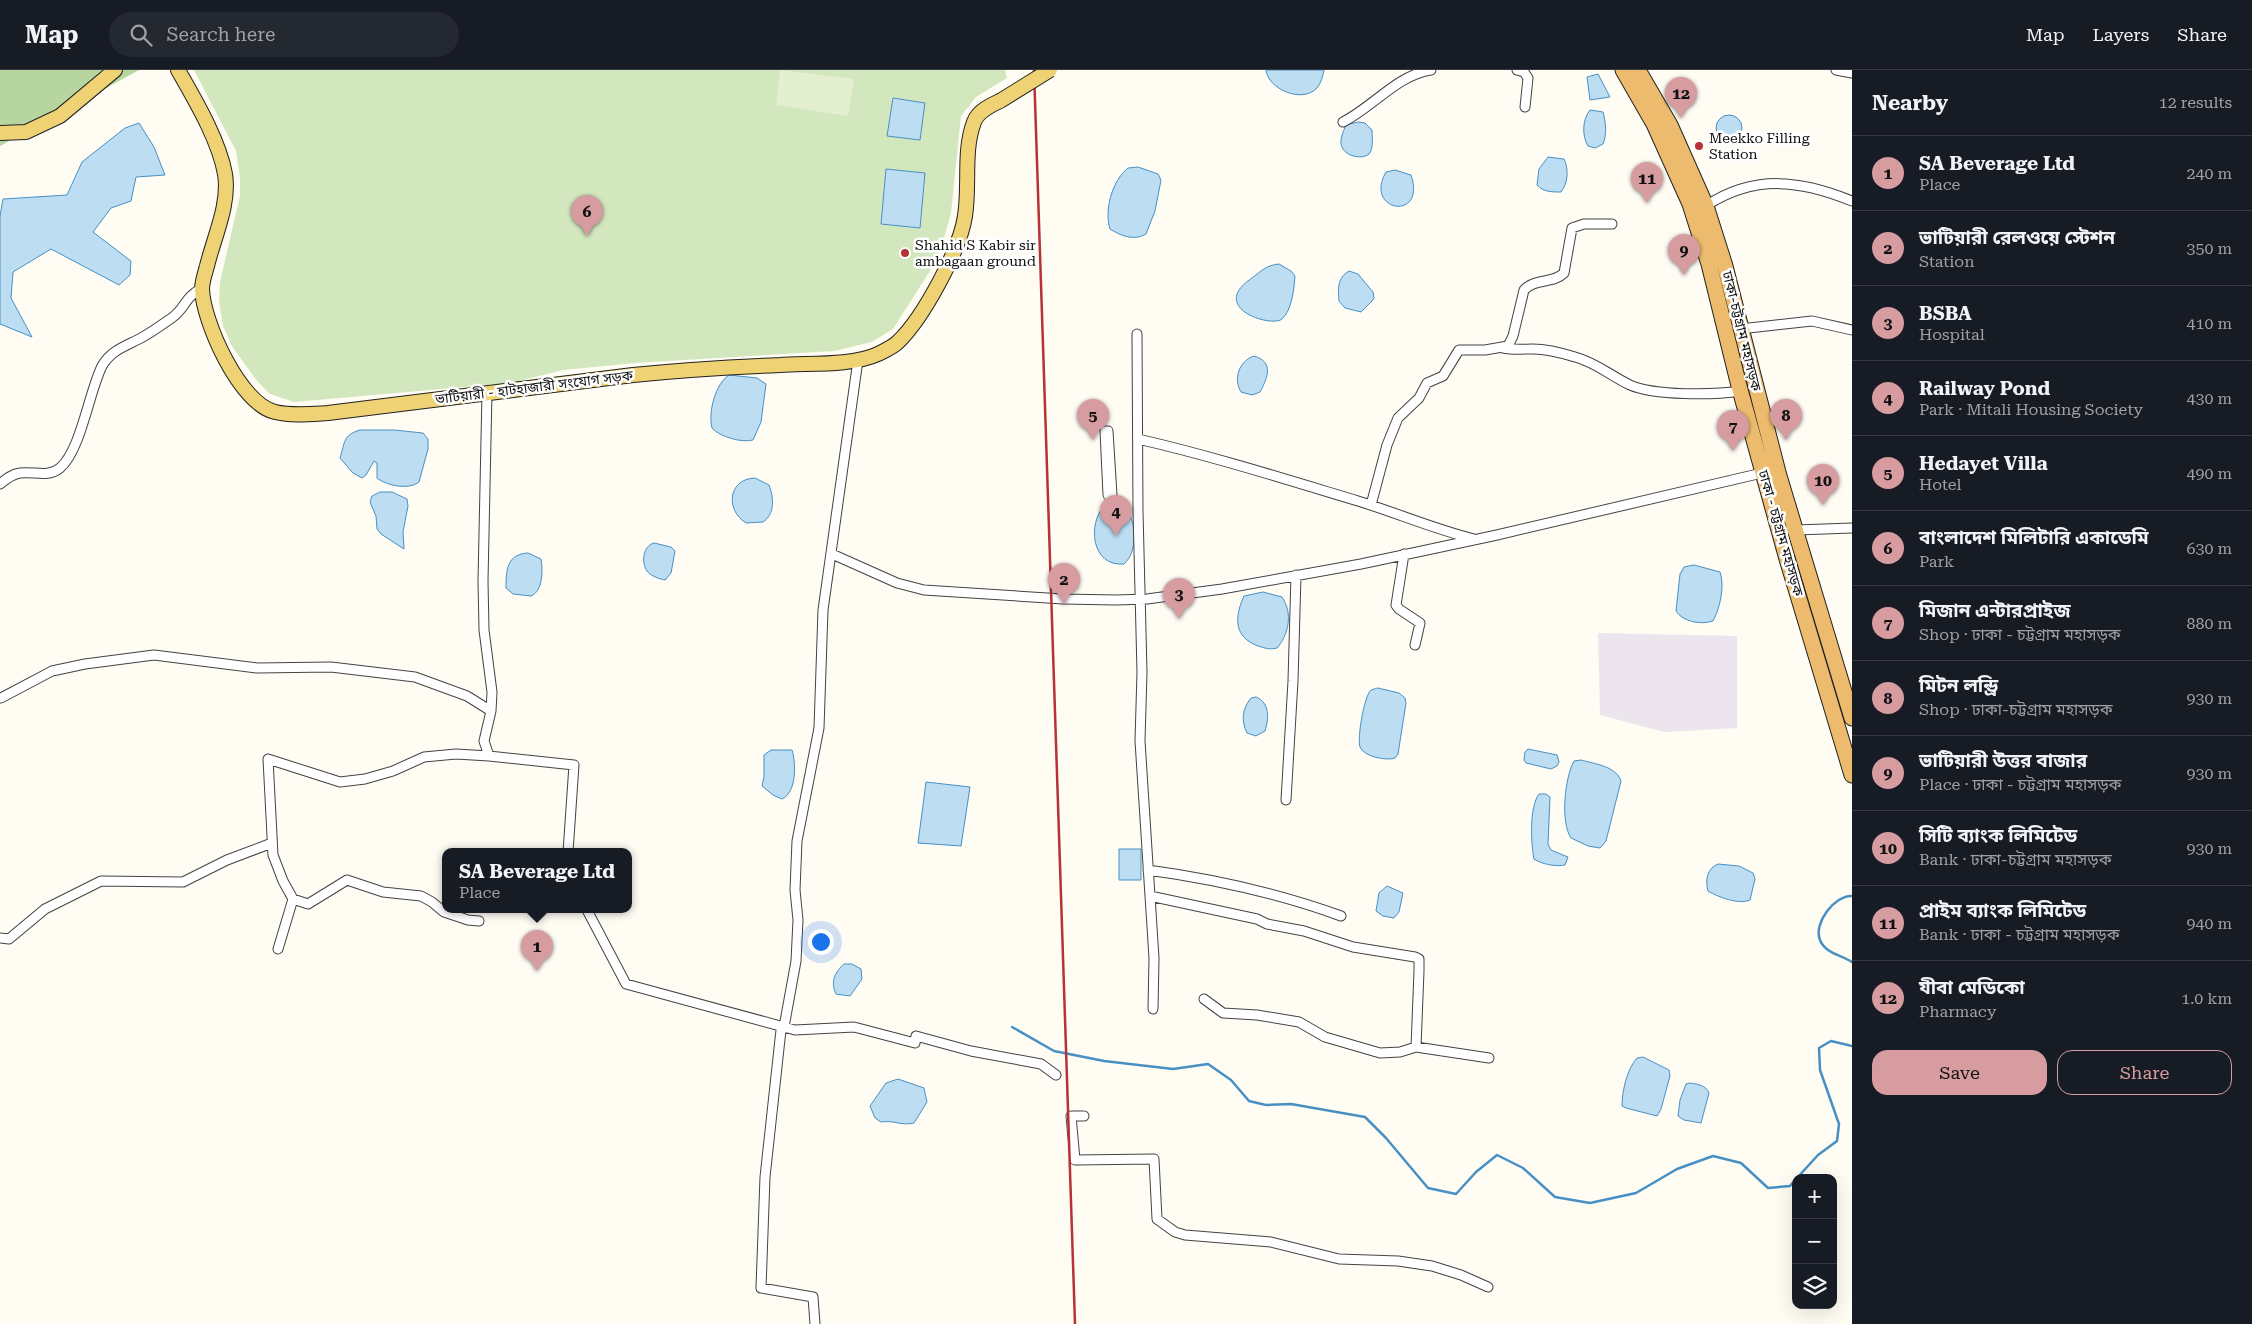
<!DOCTYPE html>
<html lang="en">
<head>
<meta charset="utf-8">
<style>
  :root { --surface:#171b24; --page:#242831; --text:#f1f3f6; --muted:#9ea1a6; --line:#363941; --accent:#d69ca0 }
  body { margin:0; font-family:"Roboto Serif","Noto Sans Bengali",serif; background:var(--page); color:var(--text) }
  .controls { position:absolute; right:15px; bottom:15px; display:grid; overflow:hidden; border-radius:10px; box-shadow:0 5px 20px #0002 }
  .controls button { width:45px; height:45px; display:grid; place-items:center; padding:0; border:0; border-bottom:1px solid var(--line); background:var(--surface); color:var(--text); font:25px sans-serif }
  .you { position:absolute; left:820px; top:871px; width:18px; height:18px; margin:-12px; border:4px solid #fff; border-radius:50%; background:#1a73e8; box-shadow:0 0 0 8px #1a73e833 }
  .badge { display:grid; place-items:center; width:32px; height:32px; border-radius:50%; background:var(--accent); color:#111; font-size:16px; font-weight:700 }
  .pin { position:absolute; translate:-50% -41px; filter:drop-shadow(0 1px 2px #0008) }
  .pin::after { content:''; position:absolute; top:26px; width:18px; height:15px; background:inherit; clip-path:polygon(0 0,100% 0,50% 100%) }
  .popup { position:absolute; left:442px; top:778px; width:190px; height:65px; box-sizing:border-box; display:grid; place-content:center; border-radius:10px; background:var(--surface); filter:drop-shadow(0 1px 4px #0005); font-size:16px; white-space:nowrap; color:var(--muted) }
  .popup b { font-size:19px; color:var(--text) }
  .popup::after { content:''; position:absolute; left:50%; top:100%; margin-left:-10px; border:10px solid transparent; border-top-color:var(--surface) }
  .list { margin:0; padding:0; list-style:none }
  h2 { display:flex; justify-content:space-between; align-items:center; height:65px; margin:0; padding:0 20px; font-size:21px }
  h2 small { font-size:16px; font-weight:400; color:var(--muted) }
  .list li { display:grid; grid-template-columns:32px 1fr auto; gap:15px; align-items:center; box-sizing:border-box; height:75px; padding:0 20px; border-top:1px solid var(--line) }
  .list b { display:block; font-size:19px; white-space:nowrap }
  .list p { margin:0; font-size:16px; white-space:nowrap; color:var(--muted) }
  .list em { font-size:16px; font-style:normal; color:var(--muted) }
  .actions { display:flex; gap:10px; padding:15px 20px }
  .actions a { flex:1; padding:11px 0; border:1px solid var(--accent); border-radius:15px; text-align:center; font-size:18px; color:var(--accent) }
  .actions .main { background:var(--accent); color:#111 }
  .icon { flex:none; width:28px; height:28px; fill:none; stroke:currentColor; stroke-width:2; stroke-linecap:round; stroke-linejoin:round }
  .map { position:relative; flex:none; width:1852px; height:1254px; overflow:hidden }
  header { display:flex; align-items:center; gap:30px; box-sizing:border-box; height:70px; padding:0 25px; background:var(--surface); border-bottom:1px solid var(--line) }
  header strong { font-size:24px }
  nav { display:flex; gap:28px; margin-inline-start:auto; font-size:18px }
  .search { width:350px; height:45px; background:var(--page); display:flex; align-items:center; gap:12px; box-sizing:border-box; padding:0 18px; border-radius:28px; color:var(--muted); font-size:19px }
  main { display:flex }
  aside { flex:1; background:var(--surface) }
  .map>svg:first-child { display:block }
  .industrial { fill:#ede5ed }
  .green { fill:#d3e7bf }
  .forest { fill:#b7d69f }
  .pitch { fill:#e4efd0 }
  .water { fill:#bcddf2; stroke:#4890c3 }
  .lines { fill:none; stroke-linecap:round; stroke-linejoin:round }
  .stream { stroke:#4890c3; stroke-width:2.5 }
  .minor-casing { stroke:#434343; stroke-width:11 }
  .primary-casing { stroke:#212121; stroke-width:16 }
  .trunk-casing { stroke:#212121; stroke-width:17 }
  .minor { stroke:#fff; stroke-width:9 }
  .primary { stroke:#eed274; stroke-width:14 }
  .trunk { stroke:#ecbb6e; stroke-width:15 }
  .rail { stroke:#b63236; stroke-width:2.5 }
  .primary-bridge-casing { stroke:#212121; stroke-width:16; stroke-linecap:butt }
  .primary-bridge { stroke:#eed274; stroke-width:14 }
  .poi-dot { fill:#b63236; stroke:#fff; stroke-width:2 }
  .labels { text-anchor:middle; stroke-width:5; stroke-linejoin:round; paint-order:stroke }
  .poi-label { font-size:14px; fill:#101010; stroke:#fff; text-anchor:start }
  .street-label { font-size:14px; fill:#101010; stroke:#fff }
</style>
</head>
<body>
<header>
<strong>Map</strong>
<div class="search"><svg class="icon" aria-label="search" viewBox="0 0 24 24"><circle cx="10" cy="10" r="6"/><path d="M15 15l6 6"/></svg>Search here</div>
<nav><a>Map</a><a>Layers</a><a>Share</a></nav>
</header>
<main>
<div class="map">
<svg width="1852" height="1254" viewBox="0 0 1852 1254">
  <rect width="100%" height="100%" fill="#fefcf3"/>
  <!-- industrial -->
  <path class="industrial" d="M1598 563 1737 566V658L1664 662 1600 645Z"/>
  <!-- green -->
  <path class="green" d="M194 0H1005L1007 8 976 27 961 46 951 143 943 172 930 201 893 259 872 272 834 281 635 293 563 300 511 313 294 332 270 324 258 312 233 278 223 256 219 232 220 212 240 126V108L236 81Z"/>
  <!-- forest -->
  <path class="forest" d="M0 0H139L0 76Z"/>
  <!-- pitch -->
  <path class="pitch" d="M780 0 854 9 848 46 776 35Z"/>
  <!-- water -->
  <path class="water" d="M1266 0H1324C1323 6 1321 13 1317 18 1302 34 1268 19 1266 0Z
    M1598 4 1610 27 1590 30 1587 7Z
    M893 28 925 33 920 70 887 66Z
    M1590 40 1603 42C1606 53 1607 64 1603 74L1595 78 1588 76C1582 66 1582 50 1590 40Z
    M1716 58a13 13 0 1 1 26 0a13 13 0 1 1-26 0Z
    M1358 52 1365 53 1372 60C1372 67 1374 78 1369 84 1362 90 1347 86 1343 79 1338 72 1343 62 1346 55Z
    M139 53 154 77 165 105 136 107 131 131 111 138 93 162 131 191 130 205 119 215 51 179 13 202 11 228 32 267 0 254V146L3 129 67 125 82 92 125 58Z
    M1548 87 1564 89C1569 99 1568 113 1561 122 1552 122 1543 122 1537 115L1539 99Z
    M1138 97 1158 104 1161 110 1155 141 1146 164C1134 171 1121 166 1110 159 1104 140 1112 111 1128 98Z
    M886 99 925 103 920 158 881 154Z
    M1395 100 1411 105C1427 152 1363 142 1386 102Z
    M1279 194 1291 201 1295 206C1294 219 1292 240 1282 249 1272 258 1207 238 1252 208 1261 201 1267 195 1279 194Z
    M1349 201 1358 204 1373 222 1374 228 1372 231 1361 242 1345 238 1339 231C1338 219 1337 208 1349 201Z
    M1254 286C1274 292 1268 307 1260 322L1252 325 1241 322C1233 309 1239 291 1254 286Z
    M729 305 757 308 766 314 761 352 753 370C742 373 720 367 712 358 708 343 715 314 729 305Z
    M360 360H394L423 363 428 369V379L419 412C409 420 387 416 377 408V393L374 391 366 405 362 408 353 403 340 388C345 372 343 365 360 360Z
    M755 408 769 415C774 428 775 444 763 452L746 453C725 440 728 409 755 408Z
    M380 422H392L407 429 408 436 403 462 404 479 381 464 377 459 376 446 370 432 372 426Z
    M1105 435 1125 439C1137 450 1138 482 1124 494 1091 497 1087 453 1105 435Z
    M654 473 671 477 675 481 671 503 665 510C659 509 651 506 647 501 641 492 643 476 654 473Z
    M528 483 541 489C543 500 543 521 531 526L513 524 506 518C506 500 507 484 528 483Z
    M1694 495 1720 502C1725 516 1720 538 1713 551 1701 555 1683 552 1676 541L1680 504 1684 497Z
    M1263 522 1282 527C1293 543 1289 564 1277 578 1269 580 1265 578 1258 576 1234 567 1234 548 1244 526Z
    M1378 618 1399 623 1405 628 1406 633 1398 684 1395 688C1387 691 1364 687 1360 677 1357 669 1364 626 1371 620 1371 620 1377 618 1378 618Z
    M1256 627C1270 633 1269 648 1265 661L1256 666 1247 663C1241 651 1242 639 1251 628Z
    M1528 679 1557 685 1559 692 1557 696 1551 699 1526 693 1524 690 1525 682Z
    M771 680H792C796 693 797 722 782 729L773 725 762 716 764 707V685Z
    M1581 690C1595 694 1616 696 1621 711L1606 771 1600 778 1588 776 1571 768C1560 752 1565 707 1574 691Z
    M926 712 970 717 961 776 918 773Z
    M1539 724H1546L1550 727 1548 774 1551 780 1568 787 1565 795C1556 797 1541 794 1534 789 1531 774 1529 737 1539 724Z
    M1119 779H1141V810H1119Z
    M1718 794 1739 796 1753 803 1755 809 1750 830C1739 835 1718 827 1708 821 1705 811 1707 798 1718 794Z
    M1387 816 1403 823 1399 842 1394 848 1383 846 1376 841 1379 823Z
    M844 894H852L861 899 862 909 850 926 836 924C830 912 835 902 844 894Z
    M1643 987 1669 1000 1670 1006 1661 1039 1657 1046 1626 1038 1622 1036C1622 1021 1627 999 1637 988Z
    M898 1009 924 1018 927 1032 914 1053C899 1056 896 1050 881 1052L875 1048 870 1036 886 1013Z
    M1689 1013C1697 1014 1706 1015 1709 1023L1701 1053 1684 1050 1678 1046 1680 1030 1686 1014Z"/>
  <g class="lines">
    <!-- stream -->
    <path class="stream" d="M1852 826C1835 825 1813 853 1820 870 1825 883 1841 885 1852 892
      M1012 957 1054 981 1104 991 1173 999 1208 994 1231 1010 1249 1031 1266 1035 1291 1034 1365 1047 1386 1068 1428 1118 1456 1124 1476 1102 1497 1085 1523 1098 1555 1127 1590 1133 1636 1123 1677 1099 1713 1086 1741 1093 1768 1118 1790 1116 1796 1109
      M1797 1108 1818 1085 1837 1071 1839 1054 1820 1000 1819 978 1831 971 1852 976"/>
    <defs>
      <path id="minor" d="M1517 0 1524 2 1528 8 1525 37
        M1836 0 1852 3
        M1343 52C1373 37 1397 5 1431 0
        M1706 136C1754 104 1801 110 1852 131
        M1740 259 1812 251 1852 260
        M1137 264 1138 441 1142 602 1140 671 1150 826 1257 849 1267 854 1304 861 1353 877 1415 887 1419 889V901L1416 977 1489 988
        M1503 278C1513 280 1523 279 1533 279 1547 279 1562 283 1575 287 1595 292 1611 306 1630 315 1655 326 1713 325 1741 321
        M1105 361H1108L1112 425H1108Z
        M1138 369C1212 386 1285 409 1358 431 1397 443 1434 459 1474 469
        M0 414C6 409 12 404 20 403 34 401 48 408 60 398 81 380 89 322 102 296 111 280 126 276 141 268 152 262 163 254 173 247 186 237 184 228 202 218
        M1371 435 1387 375 1398 348 1419 328 1427 313 1443 306 1459 280H1485L1508 276 1513 266 1524 220C1535 208 1553 214 1564 203L1572 158 1584 154H1612
        M1796 460 1852 458
        M832 484 897 513 924 520 1063 529 1116 530 1147 529 1222 519 1361 494 1497 465 1762 403
        M1404 484 1396 535 1399 539 1420 553 1415 575
        M1 628 52 601 85 594 154 585 257 598 331 597 415 607 467 626 491 641
        M489 686 574 695 568 782
        M1286 730 1293 611 1296 505
        M1148 800C1214 809 1278 823 1341 846
        M1150 826 1154 888 1153 939
        M293 829 308 834 347 810 383 822 421 826 432 832 444 842 468 850 479 851
        M587 840 626 914 795 960 854 957 915 973 916 966 971 981 1041 994 1056 1005
        M0 868 9 869 45 839 101 811 183 812 227 790 272 773
        M278 879 293 829 283 811 273 785 268 689 340 712 365 709 393 701 424 687 456 684 489 686 484 671 491 641 492 622 484 560 483 511 487 322
        M1204 929 1223 943 1257 945 1299 952 1325 967 1380 983 1400 982 1416 977
        M1084 1046H1071L1075 1090 1154 1089 1157 1149 1175 1162 1185 1165 1271 1172 1339 1189 1398 1191 1432 1196 1461 1205 1488 1217
        M815 1254 813 1227 761 1218 765 1107 781 960 784 957 796 891 798 850 795 820 797 771 819 658 823 540 858 290"/>
      <path id="primary" d="M178 0C195 30 219 70 225 104 230 134 214 167 207 196 205 203 202 212 202 219 203 252 240 334 275 342 292 346 311 344 328 343L633 305C682 300 731 297 780 295 809 293 852 296 878 284 884 281 893 277 898 272 923 248 960 180 965 146 970 115 963 81 974 52 978 41 991 35 1000 31
        M0 63 26 62 60 46 115 0"/>
      <path id="trunk" d="M1623 0 1654 54 1690 134 1709 194 1739 316 1787 489 1852 705
        M1638 0 1670 55 1706 136 1725 196 1779 406 1852 648"/>
    </defs>
    <!-- minor casing -->
    <use href="#minor" class="minor-casing"/>
    <!-- primary casing -->
    <use href="#primary" class="primary-casing"/>
    <!-- trunk casing -->
    <use href="#trunk" class="trunk-casing"/>
    <!-- minor -->
    <use href="#minor" class="minor"/>
    <!-- primary -->
    <use href="#primary" class="primary"/>
    <!-- trunk -->
    <use href="#trunk" class="trunk"/>
    <!-- rail -->
    <path class="rail" d="M1034 0 1075 1254"/>
    <defs>
      <path id="primary-bridge" d="M1000 31 1050 0"/>
    </defs>
    <!-- primary-bridge casing -->
    <use href="#primary-bridge" class="primary-bridge-casing"/>
    <!-- primary-bridge -->
    <use href="#primary-bridge" class="primary-bridge"/>
  </g>
  <!-- markers -->
  <g class="poi-dot">
    <circle cx="1699" cy="76" r="5"/>
    <circle cx="905" cy="183" r="5"/>
  </g>
  <g class="labels">
    <!-- poi labels -->
    <g class="poi-label">
      <text x="1709" y="73">Meekko Filling<tspan x="1709" dy="16">Station</tspan></text>
      <text x="915" y="180">Shahid S Kabir sir<tspan x="915" dy="16">ambagaan ground</tspan></text>
    </g>
    <!-- street labels -->
    <g class="street-label">
      <text transform="translate(1742 261) rotate(76)" y="5">ঢাকা-চট্টগ্রাম মহাসড়ক</text>
      <text transform="translate(534 317) rotate(-7)" y="5">ভাটিয়ারী - হাটহাজারী সংযোগ সড়ক</text>
      <text transform="translate(1781 463) rotate(74)" y="5">ঢাকা - চট্টগ্রাম মহাসড়ক</text>
    </g>
  </g>
</svg>
<div class="controls">
<button>+</button>
<button>−</button>
<button><svg class="icon" aria-label="layers" viewBox="0 0 24 24"><path d="M12 4l9 5-9 5-9-5zM3 14l9 5 9-5"/></svg></button>
</div>
<div class="you"></div>
<div class="pin badge" style="left:537px;top:901px">1</div>
<div class="popup"><b>SA Beverage Ltd</b>Place</div>
<div class="pin badge" style="left:1064px;top:534px">2</div>
<div class="pin badge" style="left:1179px;top:549px">3</div>
<div class="pin badge" style="left:1116px;top:466px">4</div>
<div class="pin badge" style="left:1093px;top:370px">5</div>
<div class="pin badge" style="left:587px;top:166px">6</div>
<div class="pin badge" style="left:1733px;top:381px">7</div>
<div class="pin badge" style="left:1786px;top:370px">8</div>
<div class="pin badge" style="left:1684px;top:205px">9</div>
<div class="pin badge" style="left:1823px;top:435px">10</div>
<div class="pin badge" style="left:1647px;top:133px">11</div>
<div class="pin badge" style="left:1681px;top:48px">12</div>
</div>
<aside>
<h2>Nearby<small>12 results</small></h2>
<ul class="list">
<li><span class="badge">1</span><div><b>SA Beverage Ltd</b><p>Place</p></div><em>240 m</em></li>
<li><span class="badge">2</span><div><b>ভাটিয়ারী রেলওয়ে স্টেশন</b><p>Station</p></div><em>350 m</em></li>
<li><span class="badge">3</span><div><b>BSBA</b><p>Hospital</p></div><em>410 m</em></li>
<li><span class="badge">4</span><div><b>Railway Pond</b><p>Park · Mitali Housing Society</p></div><em>430 m</em></li>
<li><span class="badge">5</span><div><b>Hedayet Villa</b><p>Hotel</p></div><em>490 m</em></li>
<li><span class="badge">6</span><div><b>বাংলাদেশ মিলিটারি একাডেমি</b><p>Park</p></div><em>630 m</em></li>
<li><span class="badge">7</span><div><b>মিজান এন্টারপ্রাইজ</b><p>Shop · ঢাকা - চট্টগ্রাম মহাসড়ক</p></div><em>880 m</em></li>
<li><span class="badge">8</span><div><b>মিটন লন্ড্রি</b><p>Shop · ঢাকা-চট্টগ্রাম মহাসড়ক</p></div><em>930 m</em></li>
<li><span class="badge">9</span><div><b>ভাটিয়ারী উত্তর বাজার</b><p>Place · ঢাকা - চট্টগ্রাম মহাসড়ক</p></div><em>930 m</em></li>
<li><span class="badge">10</span><div><b>সিটি ব্যাংক লিমিটেড</b><p>Bank · ঢাকা-চট্টগ্রাম মহাসড়ক</p></div><em>930 m</em></li>
<li><span class="badge">11</span><div><b>প্রাইম ব্যাংক লিমিটেড</b><p>Bank · ঢাকা - চট্টগ্রাম মহাসড়ক</p></div><em>940 m</em></li>
<li><span class="badge">12</span><div><b>যীবা মেডিকো</b><p>Pharmacy</p></div><em>1.0 km</em></li>
</ul>
<div class="actions"><a class="main">Save</a><a>Share</a></div>
</aside>
</main>
</body>
</html>
